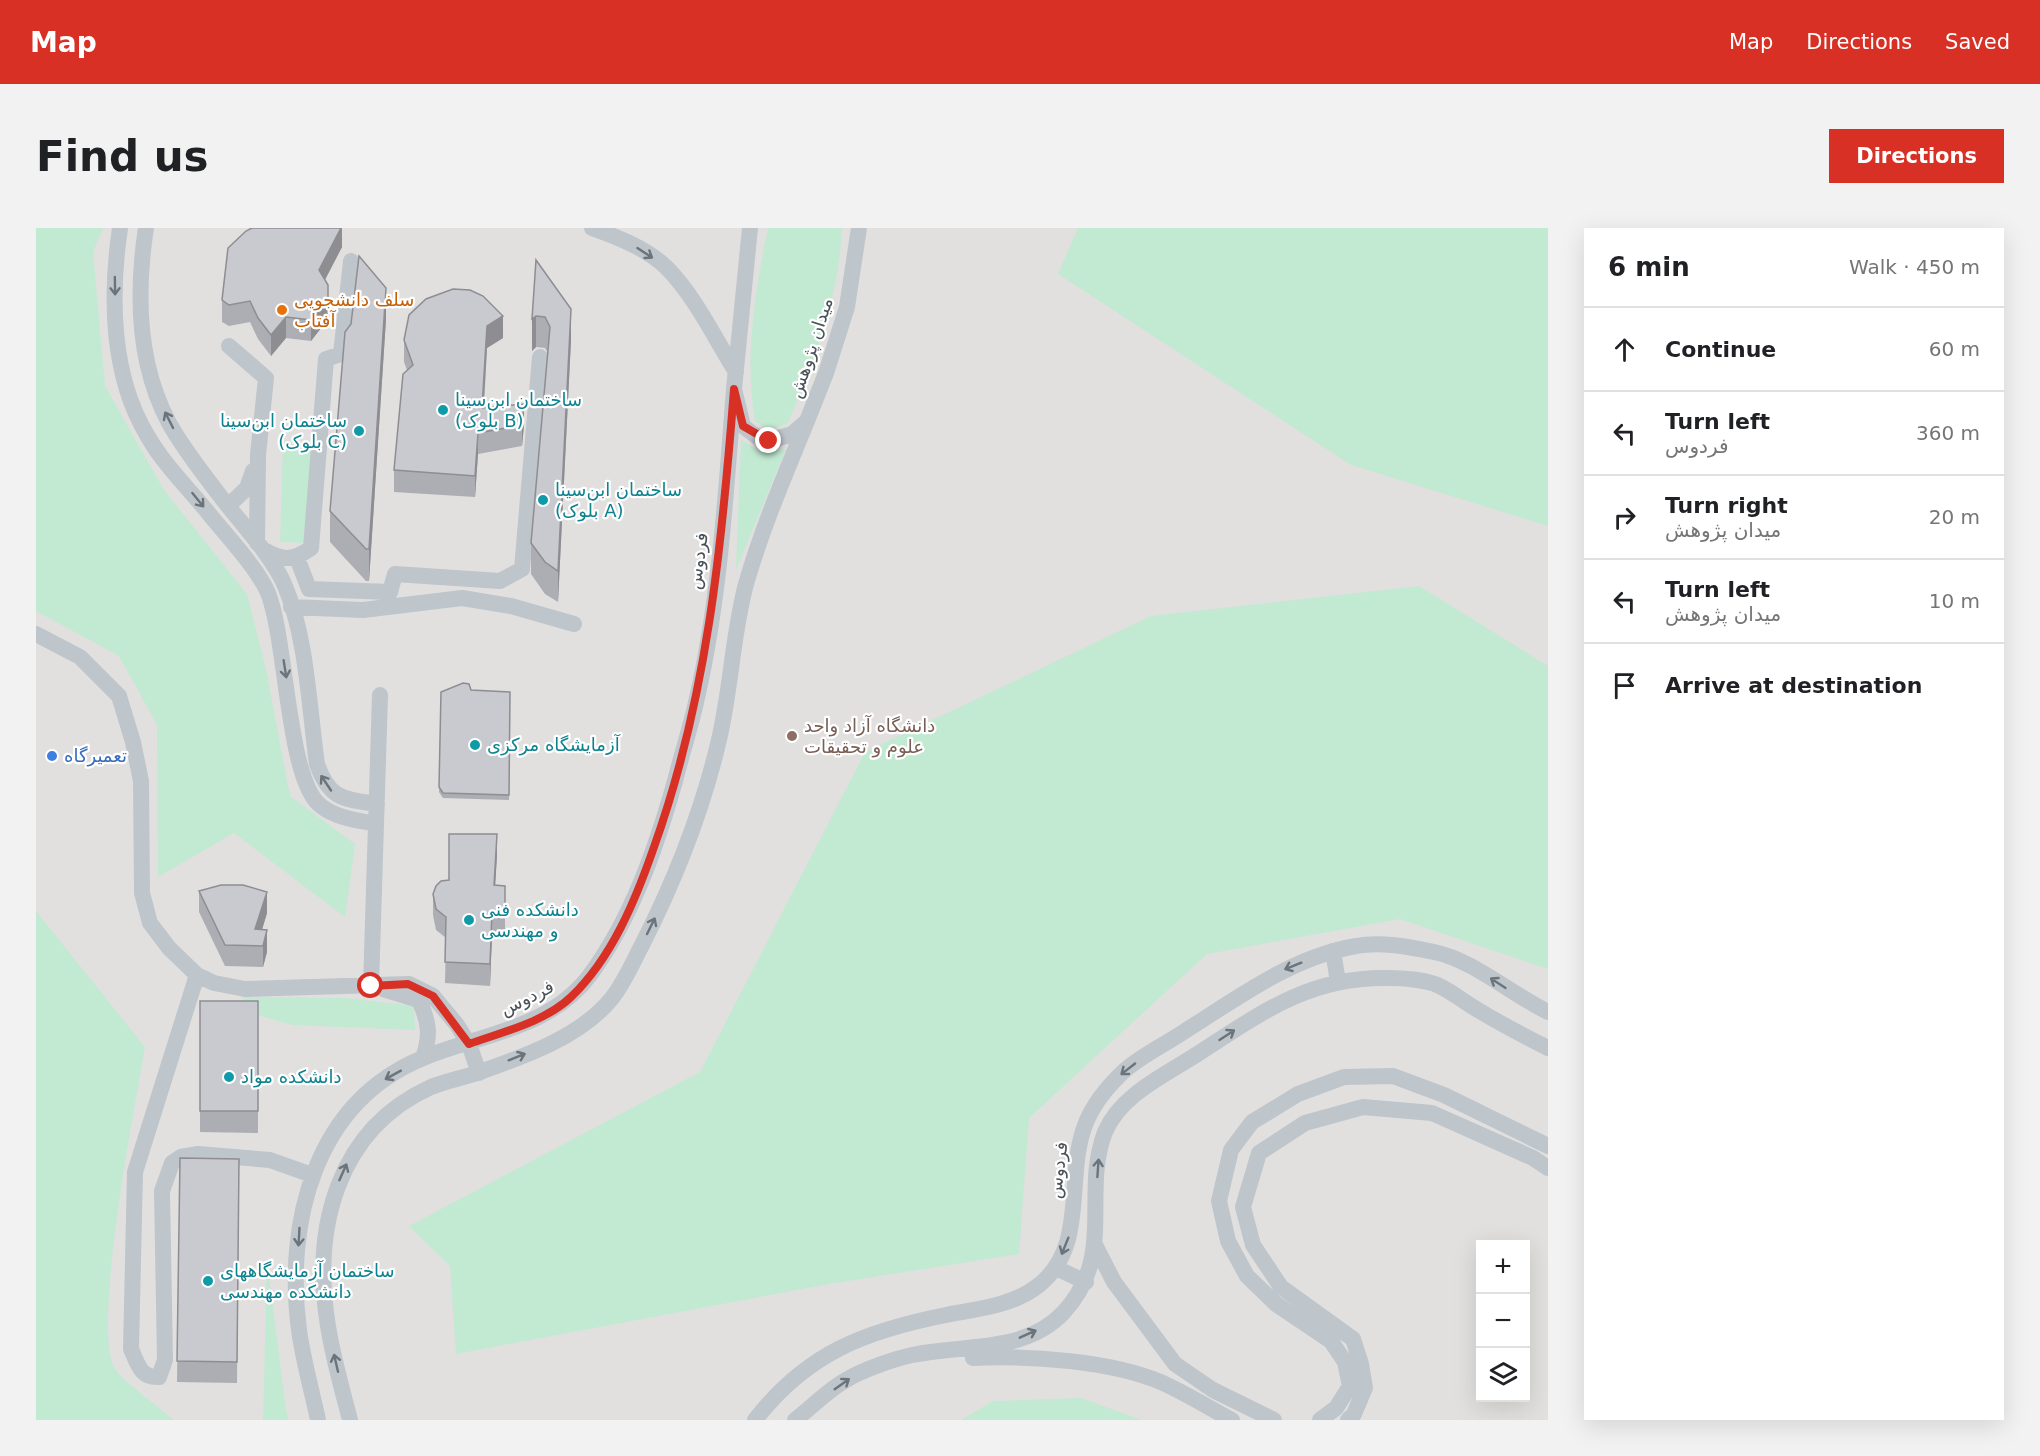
<!DOCTYPE html>
<html lang="en">
<head>
<meta charset="utf-8">
<style>
  :root { --surface:#fff; --page:#f2f2f2; --text:#202124; --muted:#757577; --line:#e0e0e0; --accent:#d93025 }
  body { margin:0; font-family:"DejaVu Sans","Noto Naskh Arabic",sans-serif; background:var(--page); color:var(--text) }
  .controls { position:absolute; right:18px; bottom:18px; display:grid; overflow:hidden; border-radius:0px; box-shadow:0 6px 24px #0002 }
  .controls button { width:54px; height:54px; display:grid; place-items:center; padding:0; border:0; border-bottom:2px solid var(--line); background:var(--surface); color:var(--text); font:30px sans-serif }
  .stop { position:absolute; width:18px; height:18px; margin:-14px; border:4px solid #d93025; border-radius:50%; background:#fff }
  .stop.end { background:#d93025; border-color:#fff; box-shadow:0 2px 6px #0008 }
  .list { margin:0; padding:0; list-style:none }
  h2 { display:flex; justify-content:space-between; align-items:center; height:78px; margin:0; padding:0 24px; font-size:26px }
  h2 small { font-size:20px; font-weight:400; color:var(--muted) }
  .list li { display:grid; grid-template-columns:39px 1fr auto; gap:18px; align-items:center; box-sizing:border-box; height:84px; padding:0 24px; border-top:2px solid var(--line) }
  .list b { display:block; font-size:22px; white-space:nowrap }
  .list p { margin:0; font-size:20px; white-space:nowrap; color:var(--muted) }
  .list em { font-size:20px; font-style:normal; color:var(--muted) }
  .icon { flex:none; width:33px; height:33px; fill:none; stroke:currentColor; stroke-width:2; stroke-linecap:round; stroke-linejoin:round }
  .map { position:relative; flex:none; width:1512px; height:1192px; overflow:hidden; border-radius:0px }
  header { display:flex; align-items:center; gap:36px; box-sizing:border-box; height:84px; padding:0 30px; background:var(--accent); color:#fff }
  header strong { font-size:28px }
  nav { display:flex; gap:33px; margin-inline-start:auto; font-size:21px }
  .intro { display:flex; align-items:center; justify-content:space-between; box-sizing:border-box; height:144px; padding:0 36px }
  h1 { margin:0; font-size:42px }
  .button { padding:15px 27px; border-radius:0px; background:var(--accent); color:#fff; font-size:21px; font-weight:700 }
  main { display:flex; gap:36px; padding:0 36px }
  aside { flex:1; background:var(--surface); border-radius:0px; box-shadow:0 6px 24px #0002 }
  .map>svg:first-child { display:block }
  .education { fill:#e1e0df; fill-rule:evenodd }
  .green { fill:#c2e9d2 }
  .lines { fill:none; stroke-linecap:round; stroke-linejoin:round }
  .minor { stroke:#bec5cb; stroke-width:16 }
  .wall { fill:#adaeb3 }
  .shaded-wall { fill:#8d8d92 }
  .building { fill:#c9cad0; stroke:#8d8d92; stroke-width:1.5 }
  .oneway { stroke:#6c747b }
  .route { stroke:#d93025; stroke-width:8 }
  .food-dot { fill:#e8710a; stroke:#fff; stroke-width:2 }
  .culture-dot { fill:#0f9aa8; stroke:#fff; stroke-width:2 }
  .education-dot { fill:#8d6e63; stroke:#fff; stroke-width:2 }
  .shop-dot { fill:#3f7fe0; stroke:#fff; stroke-width:2 }
  .labels { text-anchor:middle; stroke-width:4.5; stroke-linejoin:round; paint-order:stroke }
  .food-label { font-size:18px; fill:#c56008; stroke:#fff; text-anchor:start }
  .street-label { font-size:18px; fill:#495159; stroke:#fff }
  .culture-label { font-size:18px; fill:#0d838f; stroke:#fff; text-anchor:start }
  .education-label { font-size:18px; fill:#785e54; stroke:#fff; text-anchor:start }
  .shop-label { font-size:18px; fill:#366cbe; stroke:#fff; text-anchor:start }
</style>
</head>
<body>
<header>
<strong>Map</strong>
<nav><a>Map</a><a>Directions</a><a>Saved</a></nav>
</header>
<div class="intro"><h1>Find us</h1><a class="button">Directions</a></div>
<main>
<div class="map">
<svg width="1512" height="1192" viewBox="0 0 1512 1192">
  <rect width="100%" height="100%" fill="#f1eeee"/>
  <!-- education -->
  <path class="education" d="M0 0H1512V1192H0ZM1444 1016H1490V1170H1444Z"/>
  <!-- green -->
  <path class="green" d="M0 0H67L57 24 69 158 128 262 211 366 230 441 254 568 319 616 309 689 198 605 122 649 121 497 83 428 0 383Z
    M732 0H806C803 69 779 132 752 195L734 202 719 193C708 131 719 62 732 0Z
    M1042 0H1512V298L1315 237 1022 46Z
    M705 212 725 224 750 221 700 342Z
    M247 215 276 219 273 315 244 314Z
    M1383 358 1512 438V741L1364 691 1171 726 993 890 983 1026 793 1056 420 1126 414 1038 373 998 664 844 829 524 1115 388Z
    M0 683 109 819C100 873 55 1102 79 1141 86 1152 126 1182 138 1192H0Z
    M207 769 309 770 378 778 379 802 256 797 208 783Z
    M231 1032 250 1182 252 1192H227Z
    M1045 1170 1106 1192H925L957 1173Z"/>
  <g class="lines">
    <!-- minor -->
    <path class="minor" d="M84 0C74 68 75 147 111 207 126 234 150 258 170 282 188 305 221 339 232 365 251 412 251 553 285 578 300 590 321 592 340 596
      M110 0C100 65 101 135 133 195 148 222 169 248 188 273 206 296 238 331 249 358 271 410 273 480 281 536 293 571 307 571 341 576
      M556 0C581 9 610 20 630 39 659 68 678 109 700 144
      M714 0 698 161 707 198 720 208 733 213 756 206 771 193 790 145 811 79 823 0
      M193 118 230 150 222 227 221 315
      M192 278 211 260 217 243
      M228 322C247 333 257 333 275 320L290 131 305 126 315 33
      M261 330 273 361 354 364 359 346 464 353 486 341 504 129
      M255 379 327 382 426 370 475 378 538 396
      M0 406 44 429 83 468 97 514 105 553 106 665 114 695 133 720 161 747 178 755 209 761 373 756 397 768 421 797 433 816 443 845
      M1297 723 1302 754
      M161 747 99 944 95 1121C102 1136 104 1150 123 1149L129 1132 126 963 136 935 145 929 162 926 234 932 276 947
      M335 758 344 467
      M347 761 383 772C393 794 395 807 387 830
      M1059 1017 1078 1054 1139 1136 1177 1162 1238 1192
      M1020 1040 1050 1054
      M937 1130C992 1127 1077 1133 1127 1155 1151 1166 1173 1180 1196 1192
      M282 1192C276 1163 267 1132 263 1102 249 995 278 875 387 830 445 806 514 801 554 747 596 690 620 620 639 553 646 525 655 498 661 470 684 369 690 264 698 161
      M314 1192C306 1161 297 1130 292 1098 276 1002 300 902 395 859 410 853 426 850 441 845 487 829 545 809 576 770 588 755 597 734 606 717 639 652 665 587 682 516 695 464 696 408 710 356 726 300 749 247 771 193
      M719 1192C771 1125 829 1103 910 1087 941 1081 977 1078 1003 1057 1052 1018 1029 950 1049 897 1057 876 1072 858 1088 843 1106 827 1130 816 1149 803 1203 769 1256 729 1320 718 1344 713 1374 719 1398 724 1435 731 1477 767 1512 784
      M759 1192C776 1179 792 1162 810 1152 826 1142 858 1131 876 1127 926 1116 988 1126 1027 1085 1081 1027 1045 967 1069 904 1085 866 1131 846 1163 825 1225 785 1273 749 1350 750 1366 750 1384 751 1399 756 1414 762 1428 774 1442 782 1465 796 1488 808 1512 820
      M1284 1192 1300 1180 1314 1158 1309 1134 1295 1113 1240 1076 1211 1048 1192 1013 1183 973 1195 922 1216 894 1262 866 1308 849 1357 848 1408 867 1512 918
      M1312 1192 1318 1186 1329 1160 1325 1136 1317 1111 1245 1059 1217 1017 1207 979 1223 925 1269 895 1327 879 1396 885 1497 930 1512 940"/>
  </g>
  <!-- wall -->
  <path class="wall" d="M306 0V19L289 52 292 91 275 113 250 110 235 128 222 111 214 94 193 98 186 94V72Z
    M500 32 535 112 522 374 509 366 495 346V315L512 125 509 120 500 119 496 123Z
    M350 91 333 353H330L294 314V283Z
    M467 110 451 120 448 180 488 197 486 218 442 226 439 269 358 264V242L371 142 368 134V112Z
    M435 462 474 464 473 572 407 570 403 564 405 464Z
    M461 627 459 657 469 658V705H456L454 758 409 755 410 710 400 702 397 687V666L413 652Z
    M163 663 231 685 226 702 231 724 227 739 189 738 163 684Z
    M164 773H222V905L164 904Z
    M144 930 203 931 201 1155 141 1154Z"/>
  <!-- shaded-wall -->
  <path class="shaded-wall" d="M305 0H306V19L283 63V42Z
    M350 60V91L333 353V321Z
    M292 70V91L275 113V92Z
    M535 81V112L522 374V343Z
    M467 88V110L451 120 446 201V180L451 98Z
    M500 88V119L496 123V91Z
    M250 89V110L235 128V107Z
    M488 176V197L486 218V197Z
    M442 205V226L439 269V248Z
    M461 606V627L458 679V657Z
    M231 664V685L221 718 219 701Z
    M456 684V705L454 758V736Z
    M231 702V724L227 739V718Z"/>
  <!-- building -->
  <path class="building" d="M216 0H305L283 42 292 57V70L275 92 250 89 235 107 222 90 214 73 193 77 186 72 192 20 210 3Z
    M323 28 350 60 333 321H330L294 283 309 104 315 96Z
    M500 32 535 81 522 343 509 334 495 315 514 99 509 89 500 88 496 91Z
    M417 61 434 62 447 68 467 88 451 98 446 180 488 176 486 197 442 205 439 248 358 242 367 146 377 137 368 112 373 87 390 71Z
    M427 455 433 456 435 462 474 464 473 567 407 565 403 559 405 464Z
    M413 606H461L458 657 469 658V684H456L454 736 409 734 410 689 400 681 397 666 400 658 405 653 413 652Z
    M185 657H207L231 664 219 701 231 702 227 718 189 717 163 663Z
    M164 773H222V883H164Z
    M144 930 203 931 201 1134 141 1133Z"/>
  <!-- one-way arrows -->
  <defs><path id="oneway-shaft" d="M-6 0H5M1.5-3L5.5 0L1.5 3" fill="none" stroke-width="1.6" stroke-linecap="round" stroke-linejoin="round" transform="scale(1.5)"/></defs>
  <g class="oneway">
    <use href="#oneway-shaft" transform="translate(609 25) rotate(33)"/>
    <use href="#oneway-shaft" transform="translate(79 58) rotate(89)"/>
    <use href="#oneway-shaft" transform="translate(133 192) rotate(-117)"/>
    <use href="#oneway-shaft" transform="translate(162 272) rotate(51)"/>
    <use href="#oneway-shaft" transform="translate(249 441) rotate(81)"/>
    <use href="#oneway-shaft" transform="translate(290 555) rotate(-124)"/>
    <use href="#oneway-shaft" transform="translate(615 698) rotate(-64)"/>
    <use href="#oneway-shaft" transform="translate(1257 738) rotate(158)"/>
    <use href="#oneway-shaft" transform="translate(1462 755) rotate(-147)"/>
    <use href="#oneway-shaft" transform="translate(1191 807) rotate(-33)"/>
    <use href="#oneway-shaft" transform="translate(481 829) rotate(-22)"/>
    <use href="#oneway-shaft" transform="translate(1092 841) rotate(142)"/>
    <use href="#oneway-shaft" transform="translate(357 847) rotate(151)"/>
    <use href="#oneway-shaft" transform="translate(1062 940) rotate(-86)"/>
    <use href="#oneway-shaft" transform="translate(307 944) rotate(-66)"/>
    <use href="#oneway-shaft" transform="translate(263 1009) rotate(93)"/>
    <use href="#oneway-shaft" transform="translate(1029 1018) rotate(112)"/>
    <use href="#oneway-shaft" transform="translate(992 1106) rotate(-24)"/>
    <use href="#oneway-shaft" transform="translate(300 1135) rotate(-103)"/>
    <use href="#oneway-shaft" transform="translate(806 1156) rotate(-35)"/>
  </g>
  <g class="lines">
    <!-- route -->
    <path class="route" d="M335 758 372 756 397 768 433 816C466 804 509 794 535 769 576 730 600 671 618 619 671 471 686 317 698 161L707 198 733 213"/>
  </g>
  <!-- markers -->
  <circle class="food-dot" cx="246" cy="82" r="6"/>
  <g class="culture-dot">
    <circle cx="407" cy="182" r="6"/>
    <circle cx="323" cy="203" r="6"/>
    <circle cx="507" cy="272" r="6"/>
    <circle cx="439" cy="517" r="6"/>
    <circle cx="433" cy="692" r="6"/>
    <circle cx="193" cy="849" r="6"/>
    <circle cx="172" cy="1053" r="6"/>
  </g>
  <circle class="education-dot" cx="756" cy="508" r="6"/>
  <circle class="shop-dot" cx="16" cy="528" r="6"/>
  <g class="labels">
    <!-- food labels -->
    <g class="food-label">
      <text x="258" y="78">سلف دانشجویی<tspan x="258" dy="21">آفتاب</tspan></text>
    </g>
    <!-- street labels -->
    <g class="street-label">
      <text transform="translate(775 120) rotate(-72)" y="6">میدان پژوهش</text>
      <text transform="translate(662 333) rotate(-82)" y="6">فردوس</text>
      <text transform="translate(491 770) rotate(-26)" y="6">فردوس</text>
      <text transform="translate(1022 942) rotate(-83)" y="6">فردوس</text>
    </g>
    <!-- culture labels -->
    <g class="culture-label">
      <text x="419" y="178">ساختمان ابن‌سینا<tspan x="419" dy="21">(بلوک B)</tspan></text>
      <text x="311" y="199" text-anchor="end">ساختمان ابن‌سینا<tspan x="311" dy="21">(بلوک C)</tspan></text>
      <text x="519" y="268">ساختمان ابن‌سینا<tspan x="519" dy="21">(بلوک A)</tspan></text>
      <text x="451" y="523">آزمایشگاه مرکزی</text>
      <text x="445" y="688">دانشکده فنی<tspan x="445" dy="21">و مهندسی</tspan></text>
      <text x="205" y="855">دانشکده مواد</text>
      <text x="184" y="1049">ساختمان آزمایشگاههای<tspan x="184" dy="21">دانشکده مهندسی</tspan></text>
    </g>
    <!-- education labels -->
    <g class="education-label">
      <text x="768" y="504">دانشگاه آزاد واحد<tspan x="768" dy="21">علوم و تحقیقات</tspan></text>
    </g>
    <!-- shop labels -->
    <g class="shop-label">
      <text x="28" y="534">تعمیرگاه</text>
    </g>
  </g>
</svg>
<div class="controls">
<button>+</button>
<button>−</button>
<button><svg class="icon" aria-label="layers" viewBox="0 0 24 24"><path d="M12 4l9 5-9 5-9-5zM3 14l9 5 9-5"/></svg></button>
</div>
<div class="stop" style="left:335px;top:758px"></div>
<div class="stop end" style="left:733px;top:213px"></div>
</div>
<aside>
<h2>6 min<small>Walk · 450 m</small></h2>
<ul class="list">
<li><svg class="icon" aria-label="ahead" viewBox="0 0 24 24"><path d="M12 20V5M6 11l6-6 6 6"/></svg><div><b>Continue</b></div><em>60 m</em></li>
<li><svg class="icon" aria-label="left" viewBox="0 0 24 24"><path d="M17 20v-9H6M10 6l-5 5 5 5"/></svg><div><b>Turn left</b><p>فردوس</p></div><em>360 m</em></li>
<li><svg class="icon" aria-label="right" viewBox="0 0 24 24"><path d="M7 20v-9h11M14 6l5 5-5 5"/></svg><div><b>Turn right</b><p>میدان پژوهش</p></div><em>20 m</em></li>
<li><svg class="icon" aria-label="left" viewBox="0 0 24 24"><path d="M17 20v-9H6M10 6l-5 5 5 5"/></svg><div><b>Turn left</b><p>میدان پژوهش</p></div><em>10 m</em></li>
<li><svg class="icon" aria-label="arrive" viewBox="0 0 24 24"><path d="M6 21V4h12l-3 4 3 4H6"/></svg><div><b>Arrive at destination</b></div></li>
</ul>
</aside>
</main>
</body>
</html>
